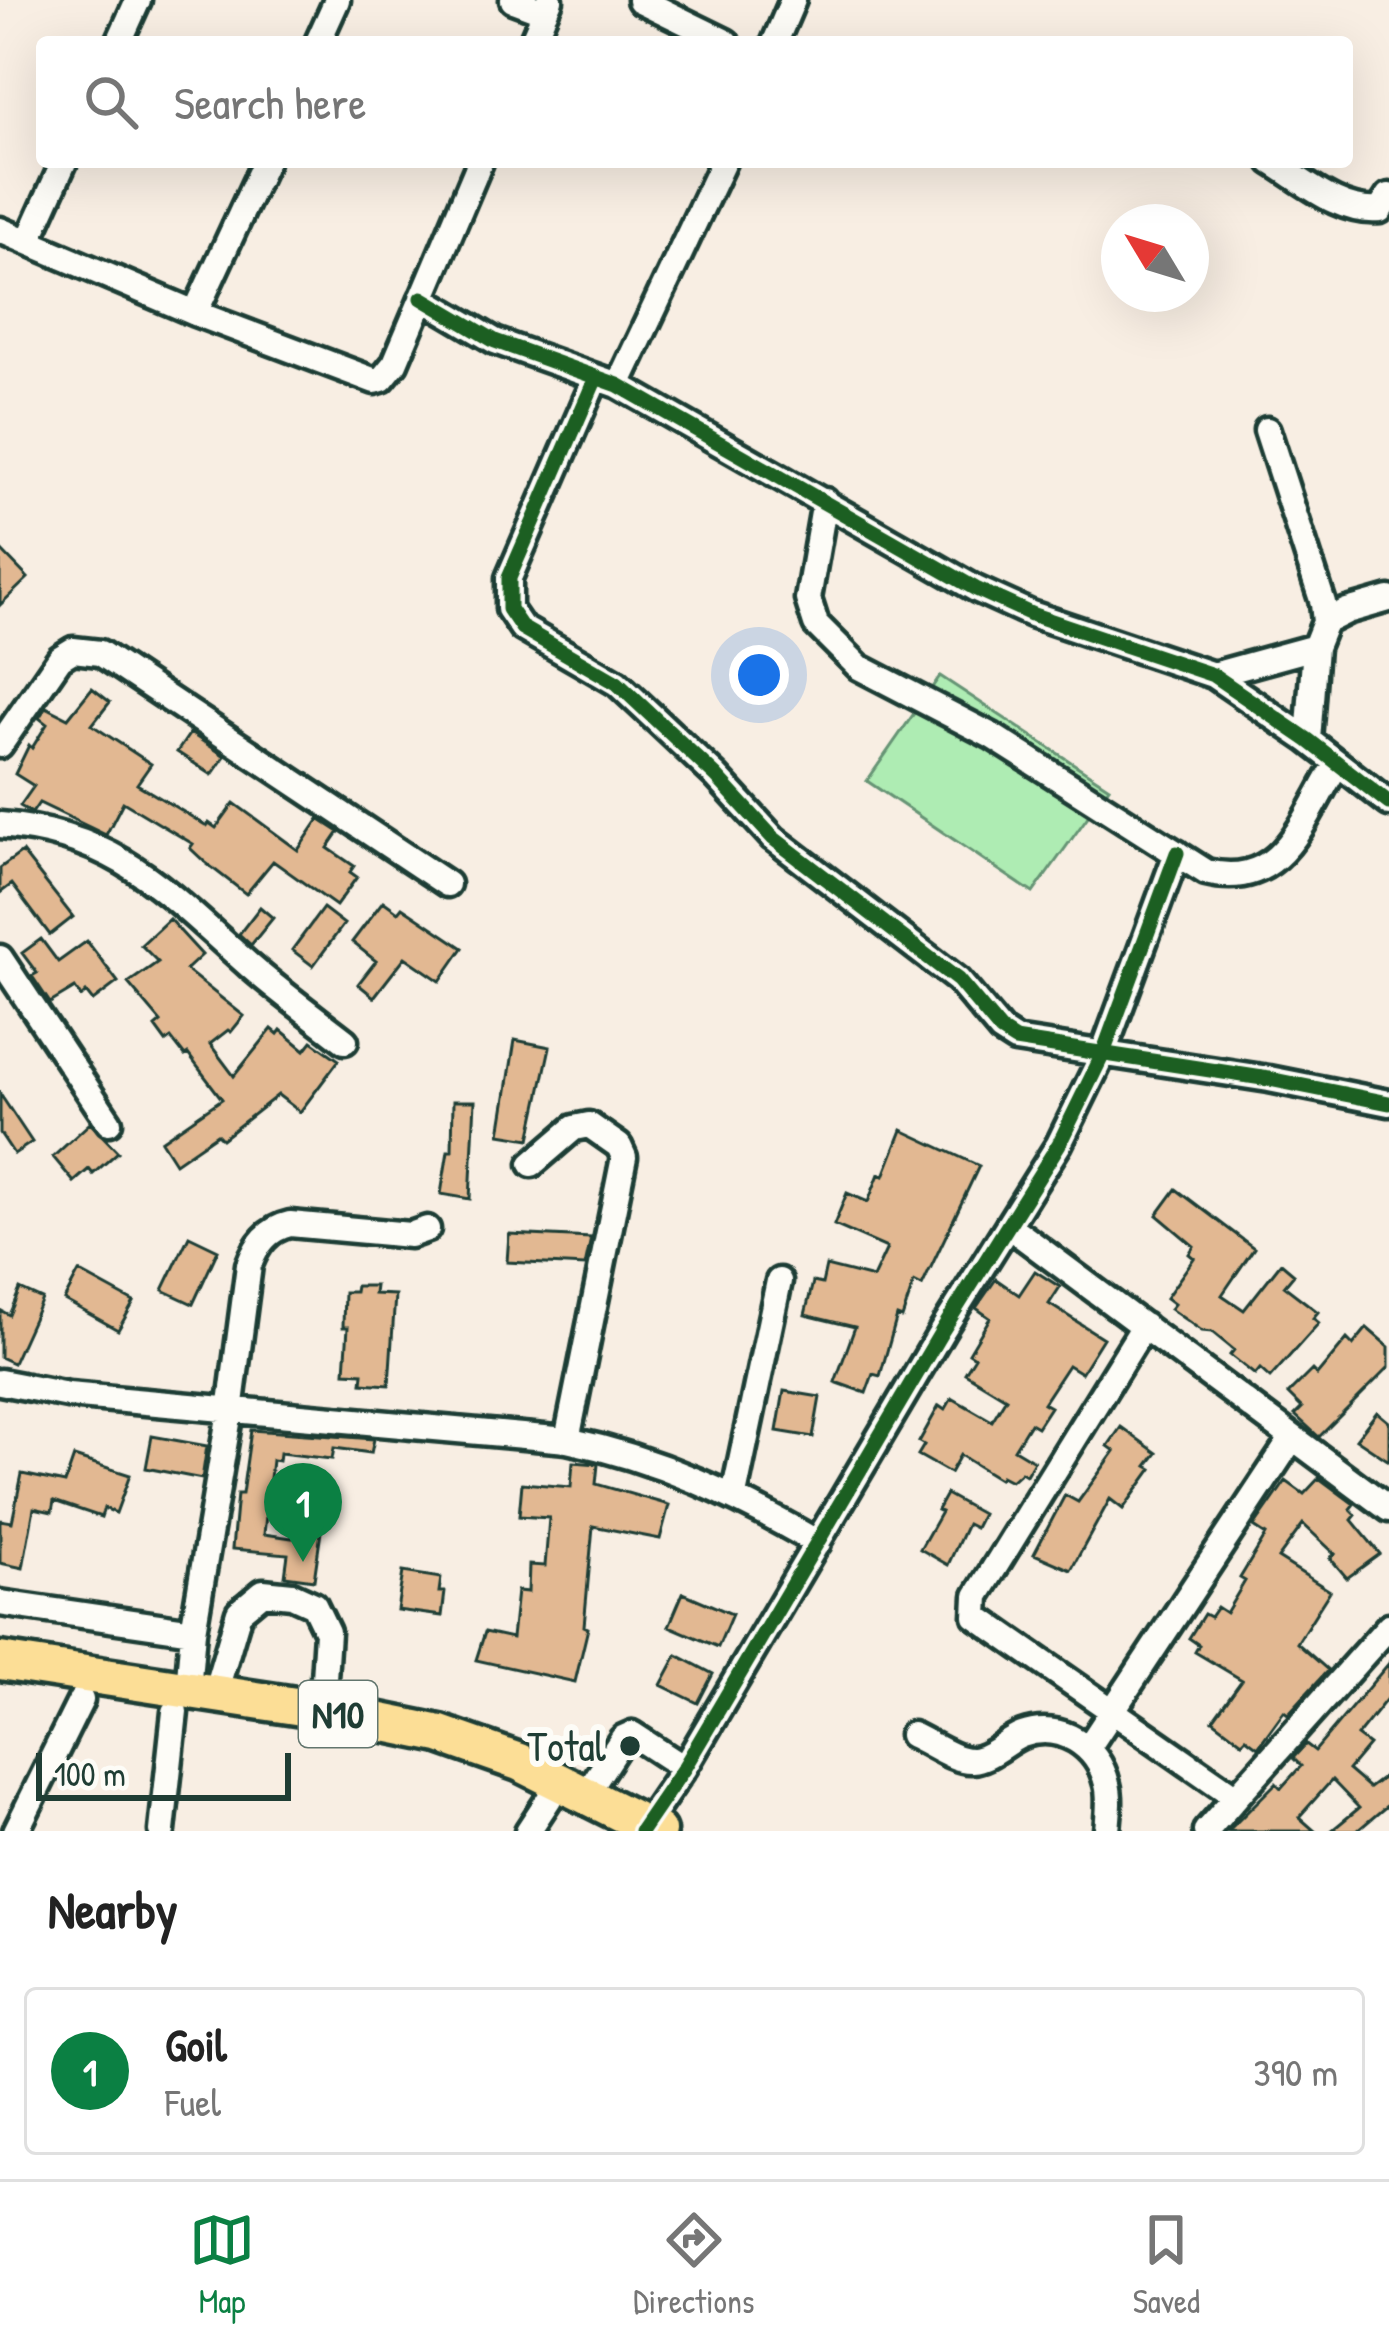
<!DOCTYPE html>
<html lang="en">
<head>
<meta charset="utf-8">
<style>
  :root { --surface:#fff; --page:#f2f2f2; --text:#222; --muted:#767676; --line:#e0e0e0; --accent:#0b8043 }
  body { margin:0; font-family:"Patrick Hand",sans-serif; background:var(--page); color:var(--text) }
  .compass { position:absolute; left:1101px; top:204px; width:108px; height:108px; border-radius:50%; background:var(--surface); box-shadow:0 12px 48px #0002; rotate:308deg }
  .scale { position:absolute; left:36px; bottom:30px; width:255px; box-sizing:border-box; padding-left:12px; border:6px solid #1f3d34; border-top:0; font-size:33px; line-height:42px; white-space:nowrap; color:#1f3d34; -webkit-text-stroke:9px #fdfcf7; paint-order:stroke }
  .you { position:absolute; left:759px; top:675px; width:42px; height:42px; margin:-30px; border:9px solid #fff; border-radius:50%; background:#1a73e8; box-shadow:0 0 0 18px #1a73e833 }
  .badge { display:grid; place-items:center; width:78px; height:78px; border-radius:50%; background:var(--accent); color:#fff; font-size:39px; font-weight:700 }
  .pin { position:absolute; translate:-50% -99px; filter:drop-shadow(0 3px 6px #0008) }
  .pin::after { content:''; position:absolute; top:63px; width:42px; height:36px; background:inherit; clip-path:polygon(0 0,100% 0,50% 100%) }
  .list { margin:0; padding:0; list-style:none }
  h2 { display:flex; justify-content:space-between; align-items:center; height:156px; margin:0; padding:0 48px; font-size:51px }
  h2 small { font-size:39px; font-weight:400; color:var(--muted) }
  .list li { display:grid; grid-template-columns:78px 1fr auto; gap:36px; align-items:center; box-sizing:border-box; height:168px; margin:0 24px 24px; padding:0 24px; border:3px solid var(--line); border-radius:12px }
  .list b { display:block; font-size:45px; white-space:nowrap }
  .list p { margin:0; font-size:39px; white-space:nowrap; color:var(--muted) }
  .list em { font-size:39px; font-style:normal; color:var(--muted) }
  .icon { flex:none; width:66px; height:66px; fill:none; stroke:currentColor; stroke-width:2; stroke-linecap:round; stroke-linejoin:round }
  .map { position:relative; flex:none; width:1389px; height:1831px; overflow:hidden }
  .search { position:absolute; background:var(--surface); box-shadow:0 12px 48px #0002; left:36px; right:36px; top:36px; height:132px; display:flex; align-items:center; gap:30px; box-sizing:border-box; padding:0 42px; border-radius:12px; color:var(--muted); font-size:45px }
  .sheet { height:348px; background:var(--surface) }
  nav { display:flex; justify-content:space-around; align-items:center; box-sizing:border-box; height:168px; border-top:3px solid var(--line); background:var(--surface); font-size:33px; color:var(--muted) }
  nav a { display:grid; justify-items:center; gap:6px }
  nav .on { color:var(--accent) }
  .map>svg:first-child { display:block }
  .green { fill:#aeecb3; stroke:#669474; stroke-width:3 }
  .building { fill:#e2b892; stroke:#1f3d34; stroke-width:3 }
  .lines { fill:none; stroke-linecap:round; stroke-linejoin:round }
  .minor-casing { stroke:#1f3d34; stroke-width:33 }
  .highway-casing { stroke:#1f3d34; stroke-width:45 }
  .minor { stroke:#fdfcf7; stroke-width:24 }
  .highway { stroke:#fcde96; stroke-width:36 }
  .cycleway-casing { stroke:#fdfcf7; stroke-width:22 }
  .cycleway { stroke:#1b5e20; stroke-width:15 }
  .poi-dot { fill:#1f3d34; stroke:#fdfcf7; stroke-width:4.5 }
  .labels { text-anchor:middle; stroke-width:12; stroke-linejoin:round; paint-order:stroke }
  .shield { fill:#fdfcf7; stroke:#62766e; stroke-width:3 }
  .shield-label { font-size:39px; font-weight:bold; fill:#1f3d34 }
  .poi-label { font-size:42px; fill:#1f3d34; stroke:#fdfcf7; text-anchor:end }
</style>
</head>
<body>
<div class="map">
<svg width="1389" height="1831" viewBox="0 0 1389 1831">
  <rect width="100%" height="100%" fill="#f8eee3"/>
  <filter id="ink" filterUnits="userSpaceOnUse"><feTurbulence type="fractalNoise" baseFrequency=".00833" numOctaves="2"/><feDisplacementMap in="SourceGraphic" scale="24" xChannelSelector="R" yChannelSelector="G"/><feConvolveMatrix kernelMatrix="1 2 1 2 8 2 1 2 1" color-interpolation-filters="sRGB"/></filter>
  <g filter="url(#ink)">
    <!-- green -->
    <path class="green" d="M940 676 1109 787 1033 893 867 781Z"/>
    <!-- building -->
    <path class="building" d="M0 549 28 578 0 605Z
      M92 688 110 702 92 725 151 764 137 784 207 826 209 823 216 828 234 803 298 850 319 819 339 832 328 848 354 866 350 872 357 877 336 906 273 861 246 894 206 863 190 848 193 844 123 802 106 835 39 803 32 813 20 806 34 786 15 774 29 745 32 748 47 724 39 718 46 707 68 718Z
      M190 733 225 756 212 775 177 752Z
      M22 852 73 917 50 935 12 884 0 893V868Z
      M383 901 398 912 402 907 463 948 440 981 405 957 374 997 358 984 376 961 352 942Z
      M260 907 273 918 251 945 239 934Z
      M323 908 344 924 313 966 292 950Z
      M169 919 202 955 186 970 244 1016 231 1032 228 1030 210 1044 234 1076 272 1029 278 1034 281 1030 305 1050 312 1041 339 1060 300 1112 278 1095 222 1139 217 1134 175 1163 161 1141 222 1099 188 1054 185 1056 171 1038 166 1042 155 1027 161 1022 128 983 158 962 141 945Z
      M41 939 58 962 87 941 118 982 93 1001 86 992 81 997 75 988 50 1003 32 976 37 973 22 953Z
      M515 1040 550 1047 530 1139 500 1134Z
      M0 1094 32 1142 14 1154 0 1133Z
      M453 1101H475L470 1199 441 1194 448 1151H452Z
      M90 1123 118 1152 93 1174 89 1169 74 1182 53 1157Z
      M902 1130 979 1166 922 1286 914 1282 902 1318 897 1316 880 1376 873 1374 866 1393 835 1382 855 1327 805 1315 813 1282 822 1284 826 1266 873 1278 887 1248 834 1225 847 1193 868 1202 879 1174 884 1176Z
      M1176 1189 1254 1248 1222 1295 1244 1310 1281 1263 1294 1274 1284 1286 1318 1312 1313 1318 1319 1323 1270 1378 1260 1369 1255 1375 1230 1355 1234 1350 1212 1332 1202 1331 1170 1309 1174 1304 1166 1298 1194 1258 1189 1254 1194 1246 1157 1215Z
      M509 1234 591 1238 585 1266 507 1262Z
      M189 1236 218 1250 193 1304 163 1290Z
      M1035 1271 1060 1287 1049 1304 1103 1338 1081 1373 1068 1365 1043 1403 1050 1407 1037 1427 1030 1423 1014 1449 1034 1461 1026 1475 1021 1472 1011 1481 1001 1476 999 1479 960 1455 950 1473 918 1455 924 1445 919 1442 939 1406 945 1410 952 1398 992 1421 1006 1398 965 1373 975 1357 969 1353 990 1318 976 1308 996 1279 1019 1295Z
      M79 1272 134 1302 118 1330 64 1300Z
      M356 1286H375L374 1294 395 1295 389 1385 362 1383 363 1373 345 1372 348 1327H343L344 1292H355Z
      M20 1289 42 1299 13 1363 0 1357V1310L9 1315Z
      M1367 1328 1389 1347V1367L1319 1437 1295 1415 1302 1408 1288 1394 1312 1370 1317 1375 1347 1339 1353 1345Z
      M784 1391 820 1397 813 1437 777 1431Z
      M1377 1412 1389 1422V1461L1356 1439Z
      M1121 1427 1157 1453 1147 1466 1152 1469 1123 1509 1110 1499 1071 1570 1034 1554 1065 1495 1078 1502 1115 1451 1108 1446Z
      M251 1430 374 1439 371 1453 334 1448 332 1459 280 1453 279 1461 272 1460 264 1534 292 1538 296 1514 323 1518 314 1580 285 1576 288 1554 232 1549 237 1494H242Z
      M152 1436 207 1446 202 1479 146 1468Z
      M74 1457 130 1475 116 1513 104 1508 101 1517 54 1501 52 1512 34 1508 23 1568 0 1563V1520L12 1522 22 1474 65 1483Z
      M573 1462 598 1464 596 1484 669 1505 660 1539 593 1526 584 1626 588 1628 575 1682 476 1660 485 1632 512 1638 517 1591 528 1592 529 1565 545 1566 549 1518 519 1516 522 1483 571 1487Z
      M1319 1478 1354 1504 1350 1509 1356 1515 1352 1520 1380 1554 1347 1578 1330 1558 1335 1554 1303 1524 1278 1558 1330 1591 1297 1643 1328 1670 1288 1714 1284 1711 1258 1747 1246 1738 1242 1742 1213 1720 1242 1680 1195 1652 1199 1645 1189 1638 1204 1614 1210 1617 1217 1607 1226 1613 1245 1581 1240 1578 1266 1535 1254 1527 1286 1481 1304 1494Z
      M946 1494 982 1514 975 1528 967 1524 948 1565 920 1549 941 1512 937 1510Z
      M403 1572 441 1578 439 1592H445L442 1616 397 1610Z
      M683 1593 732 1614 718 1647 669 1626Z
      M677 1655 713 1674 698 1703 661 1685Z
      M1389 1663V1696L1357 1736 1369 1745 1348 1770 1369 1788 1389 1773V1804L1357 1831H1331L1359 1808 1332 1780 1299 1817 1315 1831H1228L1276 1783 1281 1788 1301 1766 1293 1758 1306 1744 1315 1751Z"/>
    <g class="lines">
      <defs>
        <path id="minor" d="M513 0 545 12
          M640 0 726 42
          M119 42 138 0
          M318 42 337 0
          M532 42 550 0
          M775 42 793 0
          M1272 162C1305 182 1340 214 1380 210L1389 196
          M0 230 195 313 375 381 382 379 395 363 480 162
          M28 242 64 162
          M422 298 495 341 618 385 976 589 1031 614 1213 675 1308 740 1389 803
          M195 313 265 162
          M595 380 509 578V609L522 628 617 683 716 776 773 838 958 980 1001 1031 1015 1040 1269 1079 1389 1103
          M618 385 723 162
          M1267 430 1323 603 1325 622 1315 647 1308 740
          M825 501 808 599 816 624 859 667 992 736 1206 872C1283 891 1303 819 1337 764
          M1325 622 1347 611 1389 599
          M1213 675 1315 647
          M0 745 60 658 73 650 100 653 447 884
          M0 825C119 834 167 893 251 967 281 993 314 1017 345 1041
          M0 958 109 1122
          M532 1164 574 1128 589 1125 619 1146 624 1157 567 1440
          M1010 1227 1389 1509
          M1144 1326 977 1596 976 1616 1236 1797 1389 1626
          M0 1382 68 1395 567 1440C659 1459 737 1496 818 1543
          M734 1495 779 1281
          M0 1603 193 1631
          M188 1690 193 1631 230 1411 249 1265C257 1244 268 1229 290 1224L410 1235 427 1229
          M215 1693 239 1612 263 1592 292 1595 314 1605 327 1632 322 1710
          M912 1735C929 1742 954 1761 972 1760 990 1759 1006 1741 1022 1735 1061 1721 1098 1746 1107 1784 1111 1799 1108 1816 1107 1831
          M1088 1748 1291 1440
          M587 1793 623 1738 632 1734 684 1768
          M16 1831 81 1700
          M162 1831 175 1712
          M528 1831 549 1799
          M641 1831 684 1768 942 1331 1059 1144 1102 1056 1177 853
          M1206 1831 1236 1797"/>
        <path id="highway" d="M0 1661 322 1710 440 1734 519 1762 657 1831"/>
      </defs>
      <!-- minor casing -->
      <use href="#minor" class="minor-casing"/>
      <!-- highway casing -->
      <use href="#highway" class="highway-casing"/>
      <!-- minor -->
      <use href="#minor" class="minor"/>
      <!-- highway -->
      <use href="#highway" class="highway"/>
      <defs>
        <path id="cycleway" d="M422 298 495 341 618 385 976 589 1031 614 1213 675 1308 740 1389 803
          M595 380 509 578V609L522 628 617 683 716 776 773 838 958 980 1001 1031 1015 1040 1269 1079 1389 1103
          M641 1831 684 1768 942 1331 1059 1144 1102 1056 1177 853"/>
      </defs>
      <!-- cycleway casing -->
      <use href="#cycleway" class="cycleway-casing"/>
      <!-- cycleway -->
      <use href="#cycleway" class="cycleway"/>
    </g>
  </g>
  <!-- markers -->
  <circle class="poi-dot" cx="630" cy="1746" r="12"/>
  <g class="labels">
    <!-- shield labels -->
    <rect class="shield" x="299" y="1681" width="78" height="66" rx="9"/>
    <g class="shield-label">
      <text x="338" y="1728">N10</text>
    </g>
    <!-- poi labels -->
    <g class="poi-label">
      <text x="606" y="1761">Total</text>
    </g>
  </g>
</svg>
<svg class="compass" viewBox="-18 -18 36 36"><path d="M0-13l5 13h-10z" fill="#e53935"/><path d="M0 13l5-13h-10z" fill="#767676"/></svg>
<div class="scale">100 m</div>
<div class="you"></div>
<div class="pin badge" style="left:303px;top:1562px">1</div>
<div class="search"><svg class="icon" aria-label="search" viewBox="0 0 24 24"><circle cx="10" cy="10" r="6"/><path d="M15 15l6 6"/></svg>Search here</div>
</div>
<section class="sheet">
<h2>Nearby<small></small></h2>
<ul class="list">
<li><span class="badge">1</span><div><b>Goil</b><p>Fuel</p></div><em>390 m</em></li>
</ul>
</section>
<nav>
<a class="on"><svg class="icon" aria-label="map" viewBox="0 0 24 24"><path d="M3 6l6-2 6 2 6-2v14l-6 2-6-2-6 2zM9 4v14M15 6v14"/></svg>Map</a>
<a><svg class="icon" aria-label="directions" viewBox="0 0 24 24"><path d="M12 3l9 9-9 9-9-9zM9 14v-3h6M13 9l2 2-2 2"/></svg>Directions</a>
<a><svg class="icon" aria-label="saved" viewBox="0 0 24 24"><path d="M7 4h10v16l-5-4-5 4z"/></svg>Saved</a>
</nav>
</body>
</html>
